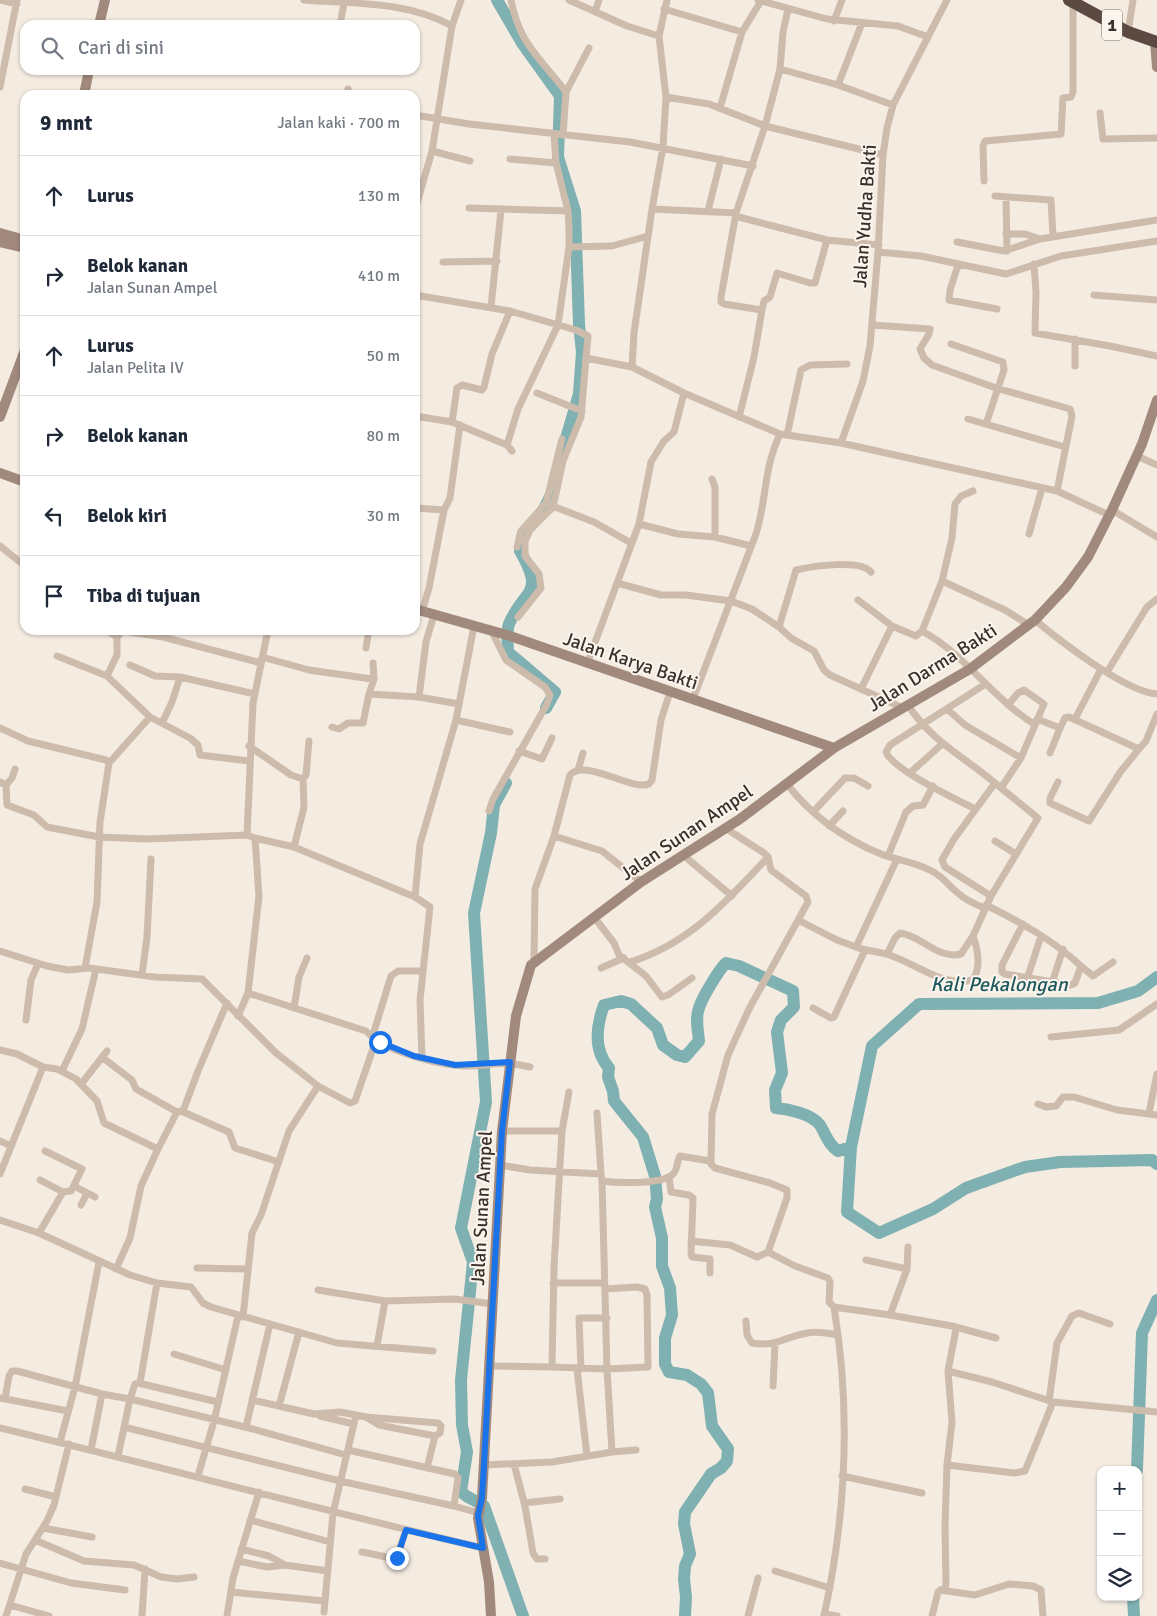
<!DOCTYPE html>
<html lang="id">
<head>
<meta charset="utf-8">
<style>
  :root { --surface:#fff; --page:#f6f6f7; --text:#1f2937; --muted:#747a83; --line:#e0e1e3 }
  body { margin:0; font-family:Signika,sans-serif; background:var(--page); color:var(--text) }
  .controls { position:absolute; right:15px; bottom:15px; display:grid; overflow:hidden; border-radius:10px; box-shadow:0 1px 4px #0004 }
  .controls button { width:45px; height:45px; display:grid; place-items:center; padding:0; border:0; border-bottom:1px solid var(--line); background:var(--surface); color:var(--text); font:25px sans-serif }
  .stop { position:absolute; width:15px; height:15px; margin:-11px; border:4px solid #1a73e8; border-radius:50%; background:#fff }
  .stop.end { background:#1a73e8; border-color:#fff; box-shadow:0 1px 5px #0008 }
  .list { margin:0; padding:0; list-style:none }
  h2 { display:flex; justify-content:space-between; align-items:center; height:65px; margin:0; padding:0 20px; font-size:21px }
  h2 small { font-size:16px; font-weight:400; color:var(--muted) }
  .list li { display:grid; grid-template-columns:32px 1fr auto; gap:15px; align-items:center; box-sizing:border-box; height:80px; padding:0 20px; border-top:1px solid var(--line) }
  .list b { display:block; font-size:19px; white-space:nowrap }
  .list p { margin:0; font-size:16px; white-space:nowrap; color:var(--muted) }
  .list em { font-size:16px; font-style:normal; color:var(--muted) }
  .icon { flex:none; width:28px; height:28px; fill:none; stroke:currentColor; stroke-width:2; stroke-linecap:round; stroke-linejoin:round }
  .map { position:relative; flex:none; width:1157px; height:1616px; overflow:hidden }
  .search { position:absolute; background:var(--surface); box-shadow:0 1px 4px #0004; left:20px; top:20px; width:400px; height:55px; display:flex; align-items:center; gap:12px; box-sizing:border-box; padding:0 18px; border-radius:15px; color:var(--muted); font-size:19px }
  .panel { position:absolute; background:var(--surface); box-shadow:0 1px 4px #0004; left:20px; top:90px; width:400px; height:545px; border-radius:15px }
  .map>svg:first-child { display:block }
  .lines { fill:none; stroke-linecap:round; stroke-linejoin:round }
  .river { stroke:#7fb0b2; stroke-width:12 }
  .street { stroke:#cdbbac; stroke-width:7 }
  .secondary { stroke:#a18a7d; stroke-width:10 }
  .highway { stroke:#5c4a42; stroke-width:12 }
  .route { stroke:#1a73e8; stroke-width:6 }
  .labels { text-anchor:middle; stroke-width:4; stroke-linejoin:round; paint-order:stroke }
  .shield { fill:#fbf5ee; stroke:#756b66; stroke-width:1 }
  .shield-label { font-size:18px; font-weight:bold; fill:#3b302b }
  .street-label { font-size:19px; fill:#3b302b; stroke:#fbf5ee }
  .water-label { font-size:20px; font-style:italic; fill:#1f5a5e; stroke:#fbf5ee }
</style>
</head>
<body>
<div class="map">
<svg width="1157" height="1616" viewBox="0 0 1157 1616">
  <rect width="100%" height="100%" fill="#f4ebe1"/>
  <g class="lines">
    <!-- river -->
    <path class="river" d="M497 0 522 43 560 96 558 157 575 211 579 324 582 352 579 394 560 459 554 489 544 509
      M523 533 520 551C546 596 524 588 509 624 506 632 508 644 508 652L555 692 546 708
      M506 783 494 805 491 833 474 913 486 1102 461 1228 473 1262 461 1380 462 1425 467 1452 461 1491C468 1500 476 1499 484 1506L523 1616
      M1157 977 1138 991 1098 1003 919 1004 872 1046 851 1147 847 1212 879 1233 933 1209 966 1188 1025 1167 1060 1162 1152 1160 1157 1164
      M1137 1470 1142 1333 1157 1300
      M1133 1597 1134 1616
      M685 1616 686 1597 684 1579 685 1566 690 1554 684 1524 685 1512 711 1474 721 1468 727 1461 728 1449 712 1426 708 1393 701 1384 687 1375 669 1372 665 1364V1338L672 1315 670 1288 662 1266V1238L655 1207 657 1199 655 1176 643 1137 614 1101 613 1091 608 1077 609 1068C593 1050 596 1027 604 1005L621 1001 631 1004 657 1028 663 1045 677 1055 685 1057 699 1041C698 1030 695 1018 699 1008 702 998 718 971 726 963L739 966 793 991 794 1007 781 1020 777 1032 782 1073 775 1090 776 1108C788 1109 812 1114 820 1125 826 1135 828 1144 838 1151L851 1147"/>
    <!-- street -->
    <path class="street" d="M0 0 17 4
      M304 0C353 4 408 1 452 26
      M511 0C520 46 540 57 566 92
      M569 0 627 26 659 36
      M667 0 659 36 666 97 663 147 652 209 634 333 632 367 684 393 780 434C763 470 767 499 756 534L693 699
      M758 0 827 19 898 26 928 37
      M664 9 742 32 761 1
      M788 9 783 32 780 69 765 126 883 155
      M595 12 599 0
      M834 21 842 0
      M340 25 344 3
      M1128 32 1133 0
      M780 69 838 85 893 105
      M838 85 862 23
      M0 87 17 0
      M348 89 349 93 352 95
      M666 97 709 104 765 126 736 213 721 297V302L724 304 762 310 754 357 739 417
      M720 108 742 32
      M1100 113 1103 139 1157 138
      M415 115 469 124 630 142 753 166
      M563 135 566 92 589 48
      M432 151 470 161
      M510 159 556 163
      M984 181 983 146 985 141 1061 134 1063 98 1071 97 1073 92V2
      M995 196 1051 200 1053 236
      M1006 197 1007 251
      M469 208 568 211
      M652 209 736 213
      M415 210 432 151 452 26 461 0
      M708 211 721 159
      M735 216 827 240 879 245
      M1006 234H1025L1040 239
      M957 242 1004 251 1040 239 1157 220
      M569 247 612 246 648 236
      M878 252 921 256 1006 274 1061 256 1157 241
      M443 262 497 261
      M1034 264 1036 292 1035 333 1110 346 1157 356
      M958 265 950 290 949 300 997 309
      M415 295 510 311 576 330 588 336 586 358 632 367
      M1094 295 1157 300
      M491 307 501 210
      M762 310 764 301 770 297 777 273 810 283H815L827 240
      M872 325 930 329 929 334 920 349 924 358 932 365 996 388 1070 409 1072 416 1057 491
      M951 344 1003 362 1004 370 986 424
      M1075 366V339
      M537 393 582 411
      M415 416 452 422 507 445 512 451
      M968 419 1065 447
      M452 422 457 388 462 385 482 390 484 387 492 354 510 311
      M780 434 841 443 1057 491 1109 515
      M787 435 801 370 810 365 847 364
      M841 443 863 381 870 346 878 252 883 155 887 128 893 105 947 0
      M507 445 518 409 558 325 569 247V228L568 211 556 163 554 134
      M1137 456 1157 465
      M712 479 715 487V537
      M973 491 961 496 955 504 952 538 942 581 1005 610 1029 625
      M550 505 594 522 631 543
      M415 508 444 510 429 588 422 612
      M444 510 450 498 460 425
      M1112 510 1157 537
      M639 524 678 534 715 537 751 546
      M1029 534 1042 488
      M0 546 25 566
      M517 547 521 531 546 503 562 439
      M942 581 922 631C966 655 991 697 1034 724
      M617 583 661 595H686L731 601 752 609 779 627 791 638 814 651 824 670 830 675 903 708
      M858 600 892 626 916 636 922 631
      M518 617 541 588 539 574 525 556V541L530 530 553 507 563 461 581 417 586 358
      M1035 620C1060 641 1126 692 1157 694
      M779 627 796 570C813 566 861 559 871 572
      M106 630 117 637 123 631 163 637 261 663
      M366 648 369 630
      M57 656 107 676 150 717 190 738 198 745 200 755 249 761
      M262 657 309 670 372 679 373 682 369 694 419 697 459 704
      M373 663 374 679
      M587 664 639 524 651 462 664 441 674 432 684 393
      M130 665 155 676 180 677 255 694
      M1107 672 1147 607 1157 599
      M107 676 117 655V637
      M861 689 892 626
      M419 697 426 642 434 615
      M947 709 965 725 1021 758
      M1037 719 1060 728 1065 718 1069 717 1139 749 1146 741 1157 714
      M1075 719 1101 669
      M456 720 510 732
      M162 723 172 702 180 677
      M332 727 339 729 348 723H363L369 694
      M0 728 28 741 106 760 109 763 100 822 97 902 85 968
      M249 746 291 775 303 779 306 775 309 741
      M519 751 542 759 552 738
      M1050 753 1060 728
      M109 763 150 717
      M578 770 583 753
      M910 773 941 745
      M0 782 6 785 7 805 34 815 47 827 99 837 147 839 247 835 255 838 259 896 248 993 366 1031 376 1040
      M1058 782 1050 798V803L1089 821 1121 771 1139 749
      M995 783 1001 788 1021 758 1044 704 1024 690 1018 693 1008 705
      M787 784C811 815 844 839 881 854 899 861 918 862 935 873 944 878 950 887 958 893 965 900 975 904 984 908
      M6 785 12 778 15 769
      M975 809C956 799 893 770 886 752L890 745 984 685
      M489 811 493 799 547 704 550 695 545 687 506 660 491 630
      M813 812 845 778H854L868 786
      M829 826 843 811
      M725 828 764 853 768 857 771 870 806 896 808 902 749 1009 728 1055 712 1114 711 1164 715 1168 770 1183 787 1190V1198L768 1252 795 1266 828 1278 830 1282 829 1302 834 1307 890 1315 907 1269 908 1247
      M247 835 253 703 268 630
      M554 836 602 851 641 882
      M255 838 294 847 415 897
      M995 841 1016 854
      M294 847 304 807 303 779
      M683 855 732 896
      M888 856 906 812 913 806 923 805 933 786
      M991 896 1038 818 1001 788
      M986 905C1020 922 1053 940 1081 966
      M594 917 614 943 619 955 646 976 662 997 668 995 692 978
      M798 920 837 940 856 947 897 859
      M1023 924 1002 965V972L1005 974 1071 985 1075 983 1081 966 1093 976 1113 962
      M856 947C866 951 876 951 886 954 917 963 940 987 973 980 981 967 978 950 973 936
      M0 951 47 966 68 970 89 968 155 977 202 979 276 1053 318 1086 350 1103 355 1101 376 1040C398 1054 439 1065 465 1066 491 1066 503 1060 530 1067
      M887 954 895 938 900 933C920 935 939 960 961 954L973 936 991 896 945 867 942 860 954 839 995 783C963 756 931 741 908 705
      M534 961 535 889 554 836 570 775C585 758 631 791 649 784L652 780 661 720 670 692
      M630 962C689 944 727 901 768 857
      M601 968 624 958
      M142 975 147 937 151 859
      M1027 979 1041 936
      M1052 983 1063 949
      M294 1008 299 977 307 958
      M813 1008 831 1018 834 1017 865 950
      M238 1016 248 993
      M26 1020 31 980 38 964
      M373 1035 391 976 398 971H423
      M1051 1037 1119 1030 1157 1004
      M0 1050 17 1054 43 1067 57 1069 76 1079 97 1101 104 1123 158 1149 141 1186 130 1238 116 1269
      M103 1058 132 1080 136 1089 177 1112
      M422 1058 420 1000 430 907 415 897 420 844 456 720 474 626
      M62 1071 82 1029 96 969
      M82 1083 107 1051
      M1038 1104 1046 1107 1056 1106 1063 1097H1074L1117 1110 1157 1115
      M183 1111 198 1071 227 1003
      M597 1113 601 1174
      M1149 1113 1157 1074
      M502 1131H562L569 1092
      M562 1131 554 1267 552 1367 607 1369 602 1181
      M0 1141 11 1146
      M158 1149 177 1112 181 1111 229 1132 235 1148 279 1162
      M45 1151 82 1169 71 1191 63 1192
      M500 1165 530 1170 601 1174 602 1181C617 1183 662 1185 673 1174 678 1170 676 1162 680 1156L710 1161
      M0 1174 43 1067
      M669 1177 671 1192 689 1195 693 1198 691 1255 692 1257 710 1259V1273
      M74 1186 95 1197
      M81 1205 87 1193
      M0 1220 39 1233 130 1275 157 1283 191 1287 203 1303 211 1307 337 1343 433 1351
      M39 1233 63 1192 40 1180
      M691 1241 730 1245 757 1257 768 1252
      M866 1260 907 1269
      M197 1268 247 1269
      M553 1283H604
      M605 1289 637 1287 645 1289 647 1295 648 1367 607 1369 612 1452
      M318 1290 385 1301
      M890 1315 952 1326 996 1338
      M243 1317 252 1233 261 1215 289 1131 318 1086
      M746 1321 747 1335 752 1343C777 1347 784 1337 807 1333 817 1331 828 1333 838 1335
      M377 1346 385 1301 455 1299 493 1304
      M174 1354 226 1370
      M489 1366 552 1367
      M577 1369 587 1456
      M581 1369 579 1318H607
      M948 1371 956 1329
      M140 1383 157 1283
      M773 1386 775 1344
      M0 1398 68 1411
      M5 1399 9 1376 12 1371H17L102 1394 130 1399 135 1384 138 1383 218 1402
      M252 1400 314 1414 340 1412 366 1417 438 1423 441 1426 440 1433 435 1436 379 1425 366 1417
      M1049 1401 1057 1343 1072 1316 1079 1313 1110 1324
      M279 1406 299 1332
      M320 1416 354 1424
      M124 1427 340 1481 454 1506
      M246 1427 270 1324
      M0 1428C161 1467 321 1510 483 1548
      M60 1442 75 1387 99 1262
      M91 1450 102 1394
      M348 1450 455 1474 458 1478 454 1506 479 1513
      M118 1456 130 1399 253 1429 346 1455
      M514 1464 525 1506 533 1553 537 1559H545
      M484 1465 552 1462 612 1452 636 1450
      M947 1465 952 1422 948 1371 992 1382 1053 1402
      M427 1468 435 1436
      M198 1476 214 1421 238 1316
      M842 1476 922 1493
      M25 1489 56 1497
      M524 1503 560 1499
      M250 1520 330 1542
      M43 1528 92 1537
      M35 1540 84 1561 134 1565 161 1577 177 1579 194 1577
      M241 1549 269 1556 285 1565 328 1571
      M362 1552 396 1559 406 1530
      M238 1561 267 1567 285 1565
      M0 1563 71 1583 125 1590
      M775 1571 830 1588
      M940 1590 975 1595 1009 1584 1033 1586 1041 1590 1043 1616
      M231 1592 325 1601
      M10 1605 49 1616
      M324 1612 333 1513 356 1415
      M824 1614 837 1616
      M6 1616 26 1554 47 1521 54 1505 69 1444
      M142 1616 145 1569
      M227 1616 233 1578 259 1492
      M748 1616 758 1578
      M824 1616C846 1515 851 1410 834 1307
      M932 1616 938 1592 945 1588 946 1584 945 1526 947 1465 1014 1473 1025 1471 1053 1402 1157 1412"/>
    <!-- secondary -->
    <path class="secondary" d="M99 25 105 0
      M1155 41 1157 67
      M84 95 89 70
      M0 233 25 240
      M0 242 25 248
      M0 417 25 350
      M0 473 25 482
      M415 609 510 636 834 748
      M491 1616 489 1582 478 1518 482 1498 502 1131 516 1016 531 965 641 882 740 819 834 748 970 669 1035 620 1066 587 1088 557 1112 510 1142 444 1157 400"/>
    <!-- highway -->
    <path class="highway" d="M1069 0 1128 32 1157 42"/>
  </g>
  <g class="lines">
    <!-- route -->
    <path class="route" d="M380 1042 414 1056 455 1065 510 1062 502 1131 484 1465 482 1498 478 1516 483 1548 406 1530 397 1558"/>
  </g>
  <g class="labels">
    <!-- shield labels -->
    <rect class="shield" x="1102" y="9.5" width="20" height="31" rx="4"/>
    <g class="shield-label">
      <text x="1112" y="31">1</text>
    </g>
    <!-- street labels -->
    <g class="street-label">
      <text transform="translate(864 216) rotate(-86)" y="7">Jalan Yudha Bakti</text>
      <text transform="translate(631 660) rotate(19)" y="7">Jalan Karya Bakti</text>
      <text transform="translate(932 667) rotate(-32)" y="7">Jalan Darma Bakti</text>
      <text transform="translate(686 832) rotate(-34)" y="7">Jalan Sunan Ampel</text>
      <text transform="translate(481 1208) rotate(-87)" y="7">Jalan Sunan Ampel</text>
    </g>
    <!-- water labels -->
    <g class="water-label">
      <text x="999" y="991">Kali Pekalongan</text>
    </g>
  </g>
</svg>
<div class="controls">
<button>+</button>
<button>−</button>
<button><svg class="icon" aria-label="layers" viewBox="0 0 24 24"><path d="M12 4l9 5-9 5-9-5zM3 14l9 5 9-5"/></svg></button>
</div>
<div class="stop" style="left:380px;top:1042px"></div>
<div class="stop end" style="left:397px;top:1558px"></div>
<div class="search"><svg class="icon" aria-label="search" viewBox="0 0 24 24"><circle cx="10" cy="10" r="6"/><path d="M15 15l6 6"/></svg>Cari di sini</div>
<section class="panel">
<h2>9 mnt<small>Jalan kaki · 700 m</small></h2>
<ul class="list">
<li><svg class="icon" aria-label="ahead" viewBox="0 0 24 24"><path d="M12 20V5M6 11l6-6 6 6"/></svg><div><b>Lurus</b></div><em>130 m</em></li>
<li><svg class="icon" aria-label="right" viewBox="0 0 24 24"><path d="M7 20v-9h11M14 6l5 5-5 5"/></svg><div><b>Belok kanan</b><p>Jalan Sunan Ampel</p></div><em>410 m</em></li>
<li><svg class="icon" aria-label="ahead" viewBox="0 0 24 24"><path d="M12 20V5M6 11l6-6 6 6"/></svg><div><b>Lurus</b><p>Jalan Pelita IV</p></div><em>50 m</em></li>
<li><svg class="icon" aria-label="right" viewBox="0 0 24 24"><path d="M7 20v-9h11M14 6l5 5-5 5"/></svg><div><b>Belok kanan</b></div><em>80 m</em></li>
<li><svg class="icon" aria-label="left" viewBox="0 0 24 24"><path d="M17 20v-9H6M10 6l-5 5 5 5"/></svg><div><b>Belok kiri</b></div><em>30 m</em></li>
<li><svg class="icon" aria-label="arrive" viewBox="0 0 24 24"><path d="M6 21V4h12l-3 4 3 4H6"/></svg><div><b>Tiba di tujuan</b></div></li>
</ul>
</section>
</div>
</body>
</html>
